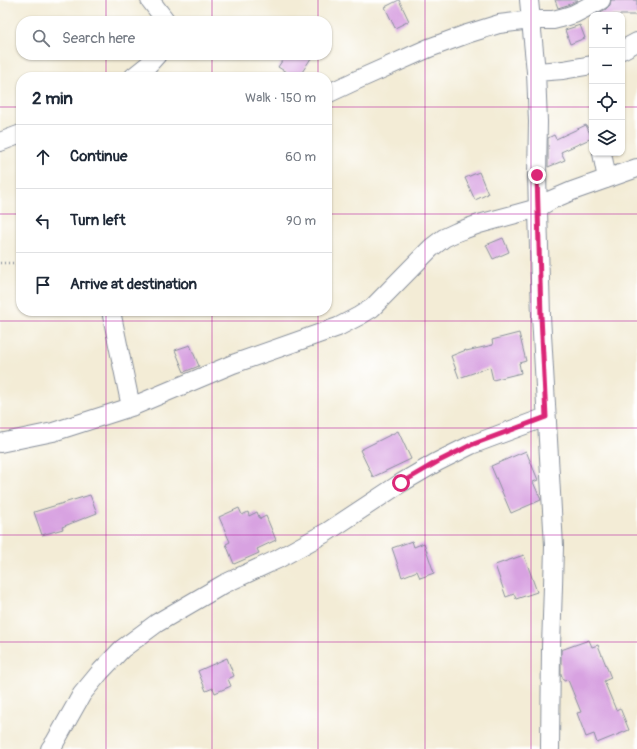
<!DOCTYPE html>
<html lang="en">
<head>
<meta charset="utf-8">
<style>
  :root { --surface:#fff; --page:#f6f6f7; --text:#1f2937; --muted:#747a83; --line:#e0e1e3 }
  body { margin:0; font-family:Pangolin,sans-serif; background:var(--page); color:var(--text) }
  .controls { position:absolute; right:12px; top:12px; display:grid; overflow:hidden; border-radius:8px; box-shadow:0 1px 3px #0004 }
  .controls button { width:36px; height:36px; display:grid; place-items:center; padding:0; border:0; border-bottom:1px solid var(--line); background:var(--surface); color:var(--text); font:20px sans-serif }
  .stop { position:absolute; width:12px; height:12px; margin:-9px; border:3px solid #db2777; border-radius:50%; background:#fff }
  .stop.end { background:#db2777; border-color:#fff; box-shadow:0 1px 4px #0008 }
  .list { margin:0; padding:0; list-style:none }
  h2 { display:flex; justify-content:space-between; align-items:center; height:52px; margin:0; padding:0 16px; font-size:17px }
  h2 small { font-size:13px; font-weight:400; color:var(--muted) }
  .list li { display:grid; grid-template-columns:26px 1fr auto; gap:12px; align-items:center; box-sizing:border-box; height:64px; padding:0 16px; border-top:1px solid var(--line) }
  .list b { display:block; font-size:15px; white-space:nowrap }
  .list em { font-size:13px; font-style:normal; color:var(--muted) }
  .icon { flex:none; width:22px; height:22px; fill:none; stroke:currentColor; stroke-width:2; stroke-linecap:round; stroke-linejoin:round }
  .map { position:relative; flex:none; width:637px; height:749px; overflow:hidden }
  .search { position:absolute; background:var(--surface); box-shadow:0 1px 3px #0004; left:16px; top:16px; width:316px; height:44px; display:flex; align-items:center; gap:10px; box-sizing:border-box; padding:0 14px; border-radius:16px; color:var(--muted); font-size:15px }
  .panel { position:absolute; background:var(--surface); box-shadow:0 1px 3px #0004; left:16px; top:72px; width:316px; height:244px; border-radius:16px }
  .map>svg:first-child { display:block }
  .building { fill:#d8a2e1 }
  .lines { fill:none; stroke-linecap:round; stroke-linejoin:round }
  .minor-casing { stroke:#878e9a; stroke-width:20 }
  .path { stroke:#878e9a; stroke-width:2.5; stroke-dasharray:1 3; stroke-linecap:butt }
  .minor { stroke:#fff; stroke-width:18 }
  .route { stroke:#db2777; stroke-width:5 }
  .grid { fill:none; stroke:#b5179e; stroke-width:1; stroke-opacity:0.55 }
</style>
</head>
<body>
<div class="map">
<svg width="637" height="749" viewBox="0 0 637 749">
  <rect width="100%" height="100%" fill="#fff"/>
  <filter id="ink" filterUnits="userSpaceOnUse"><feTurbulence type="fractalNoise" baseFrequency=".025" numOctaves="2"/><feDisplacementMap in="SourceGraphic" scale="8" xChannelSelector="R" yChannelSelector="G"/><feConvolveMatrix kernelMatrix="1 2 1 2 8 2 1 2 1" color-interpolation-filters="sRGB"/></filter>
  <filter id="wash" filterUnits="userSpaceOnUse"><feTurbulence type="fractalNoise" baseFrequency=".012" numOctaves="4" result="noise"/><feDisplacementMap in="SourceGraphic" scale="16" xChannelSelector="R" yChannelSelector="G"/><feGaussianBlur stdDeviation="0.9" result="paint"/><feColorMatrix in="noise" values="0 0 0 0 0 0 0 0 0 0 0 0 0 0 0 0 0 1.4 0 .05"/><feComposite in="paint" operator="in"/></filter>
  <g filter="url(#wash)">
    <rect width="100%" height="100%" fill="#f3ecd6"/>
    <g id="blocks">
      <!-- building -->
      <path class="building" d="M399 0 409 21 395 28 385 7Z
        M555 0H578L570 4 558 8Z
        M611 0H637V15H595L606 9 610 5Z
        M580 25 585 38 570 44 565 30Z
        M286 55H313L299 77H294L278 67Z
        M586 125 592 138 561 152 565 160 548 167V138L554 135 556 139Z
        M479 172 488 194 475 200 465 178Z
        M503 238 509 252 493 259 486 245Z
        M519 333 526 361 519 363 521 373 493 380 490 367 459 378 451 356 466 350V351L493 345 492 340Z
        M190 345 199 366 184 372 175 350Z
        M398 431 411 459 373 477 360 450Z
        M526 451 538 480 533 482 541 500 511 513 491 466Z
        M90 495 97 513 62 527 63 529 42 535 34 512Z
        M239 508 242 515 248 512 249 516 257 512 260 519 266 516 276 540 257 549 259 553 234 564 226 544 230 542 219 517Z
        M412 541 414 547 424 543 434 573 420 578 417 571 402 577 392 548Z
        M524 555 537 592 516 599 514 594 506 597 495 565Z
        M589 640 592 647 598 645 611 678 604 681 616 710 620 708 629 730 597 743 594 734 586 737 577 713 581 712 568 680 564 681 561 674V650Z
        M227 658 234 676 228 679 231 686 215 693 213 688 206 691 198 671Z"/>
    </g>
  </g>
  <g filter="url(#ink)">
    <use href="#blocks" fill-opacity="0" stroke="#878e9a" stroke-width="1"/>
    <g class="lines">
      <defs>
        <path id="minor" d="M150 0 166 21
          M529 0 536 72 538 122 537 175 541 316 554 546 553 586 551 647 550 749
          M622 50 637 42
          M536 72 563 70 592 65
          M133 77 148 65 157 55
          M327 94 357 80 429 48 467 34 499 24 531 20H553L565 17 574 14 601 0
          M0 142 21 134
          M602 153 607 179
          M111 311 131 407
          M0 443 53 432 131 407 233 364 338 327 359 316 372 308 431 248 444 238 457 232 479 224 538 208 551 200 572 191 637 168
          M50 749 55 742 82 694 101 671 122 649 157 623 224 584 278 559 327 532 401 483 437 462 471 445 546 417"/>
      </defs>
      <!-- minor casing -->
      <use href="#minor" class="minor-casing"/>
      <!-- path -->
      <path class="path" d="M0 263H13L21 266"/>
      <!-- minor -->
      <use href="#minor" class="minor"/>
    </g>
  </g>
  <g class="lines" filter="url(#ink)">
    <!-- route -->
    <path class="route" d="M401 483 437 462 471 445 546 417 541 316 537 175"/>
  </g>
  <!-- grid -->
  <path class="grid" d="M106 0V21M212 0V21M318 0V21M425 0V749M531 0V749M106 55V77M212 55V77M318 55V77M0 107H21M327 107H592M622 107H637M0 214H21M327 214H637M106 311V749M212 311V749M318 311V749M0 321H637M0 428H637M0 535H637M0 642H637"/>
</svg>
<div class="controls">
<button>+</button>
<button>−</button>
<button><svg class="icon" aria-label="locate" viewBox="0 0 24 24"><circle cx="12" cy="12" r="6"/><path d="M12 2v4M12 18v4M2 12h4M18 12h4"/></svg></button>
<button><svg class="icon" aria-label="layers" viewBox="0 0 24 24"><path d="M12 4l9 5-9 5-9-5zM3 14l9 5 9-5"/></svg></button>
</div>
<div class="stop" style="left:401px;top:483px"></div>
<div class="stop end" style="left:537px;top:175px"></div>
<div class="search"><svg class="icon" aria-label="search" viewBox="0 0 24 24"><circle cx="10" cy="10" r="6"/><path d="M15 15l6 6"/></svg>Search here</div>
<section class="panel">
<h2>2 min<small>Walk · 150 m</small></h2>
<ul class="list">
<li><svg class="icon" aria-label="ahead" viewBox="0 0 24 24"><path d="M12 20V5M6 11l6-6 6 6"/></svg><div><b>Continue</b></div><em>60 m</em></li>
<li><svg class="icon" aria-label="left" viewBox="0 0 24 24"><path d="M17 20v-9H6M10 6l-5 5 5 5"/></svg><div><b>Turn left</b></div><em>90 m</em></li>
<li><svg class="icon" aria-label="arrive" viewBox="0 0 24 24"><path d="M6 21V4h12l-3 4 3 4H6"/></svg><div><b>Arrive at destination</b></div></li>
</ul>
</section>
</div>
</body>
</html>
